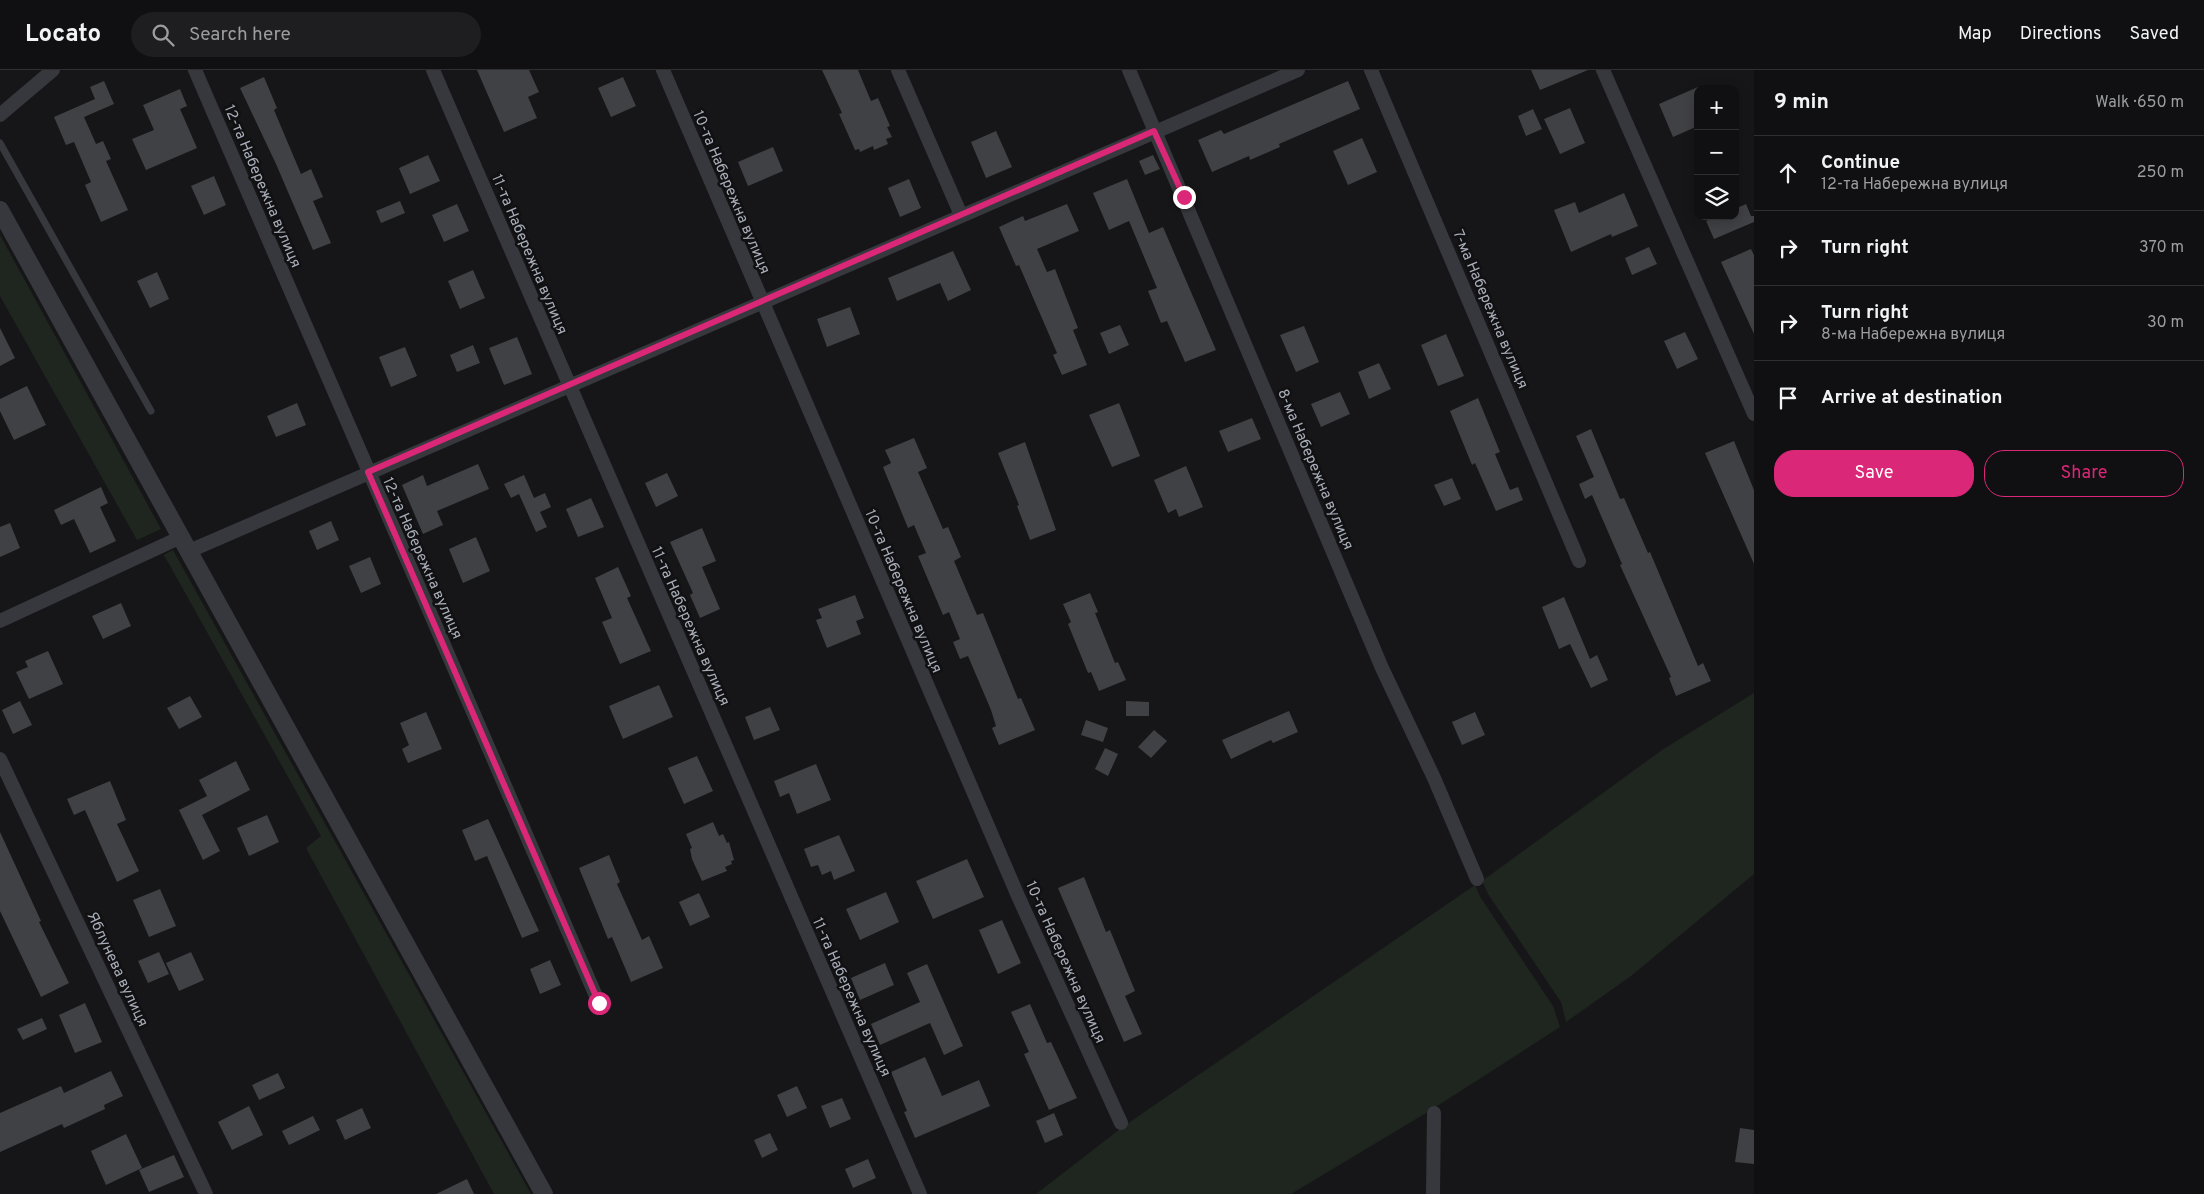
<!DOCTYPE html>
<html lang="en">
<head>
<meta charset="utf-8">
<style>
  :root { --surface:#101012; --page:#1e1e20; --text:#f1f3f6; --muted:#9c9d9f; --line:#303032; --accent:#db2777 }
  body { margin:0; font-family:Overpass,sans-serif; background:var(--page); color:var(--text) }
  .controls { position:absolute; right:15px; top:15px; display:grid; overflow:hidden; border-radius:10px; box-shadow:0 2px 12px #0003 }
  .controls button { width:45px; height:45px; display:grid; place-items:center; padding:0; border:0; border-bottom:1px solid var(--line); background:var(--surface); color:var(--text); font:25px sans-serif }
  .stop { position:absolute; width:15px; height:15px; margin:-11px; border:4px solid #db2777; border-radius:50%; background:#fff }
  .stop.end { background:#db2777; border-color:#fff; box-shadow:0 1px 5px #0008 }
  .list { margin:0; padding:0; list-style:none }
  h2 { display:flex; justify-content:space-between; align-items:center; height:65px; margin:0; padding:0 20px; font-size:21px }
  h2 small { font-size:16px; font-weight:400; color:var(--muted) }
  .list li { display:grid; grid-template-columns:32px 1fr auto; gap:15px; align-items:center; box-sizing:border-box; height:75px; padding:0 20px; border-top:1px solid var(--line) }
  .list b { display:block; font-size:19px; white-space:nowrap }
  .list p { margin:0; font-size:16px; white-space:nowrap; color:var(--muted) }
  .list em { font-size:16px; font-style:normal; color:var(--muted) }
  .actions { display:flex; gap:10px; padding:15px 20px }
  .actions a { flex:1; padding:11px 0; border:1px solid var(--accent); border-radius:20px; text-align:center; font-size:18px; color:var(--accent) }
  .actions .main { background:var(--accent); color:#fff }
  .icon { flex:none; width:28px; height:28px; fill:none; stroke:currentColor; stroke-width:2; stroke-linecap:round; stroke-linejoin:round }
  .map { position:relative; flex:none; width:1754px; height:1124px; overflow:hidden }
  header { display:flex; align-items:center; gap:30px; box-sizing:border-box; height:70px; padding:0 25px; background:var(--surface); border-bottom:1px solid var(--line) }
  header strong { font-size:24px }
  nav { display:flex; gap:28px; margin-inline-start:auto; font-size:18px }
  .search { width:350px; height:45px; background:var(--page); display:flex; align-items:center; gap:12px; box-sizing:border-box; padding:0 18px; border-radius:28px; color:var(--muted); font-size:19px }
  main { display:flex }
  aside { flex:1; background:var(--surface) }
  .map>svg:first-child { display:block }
  .green { fill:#1e261f }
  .building { fill:#404145 }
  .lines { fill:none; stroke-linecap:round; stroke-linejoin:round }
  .service { stroke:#37383d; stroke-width:7 }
  .minor { stroke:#37383d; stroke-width:14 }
  .tertiary { stroke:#37383d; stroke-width:18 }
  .route { stroke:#db2777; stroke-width:6 }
  .labels { text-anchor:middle; stroke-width:5; stroke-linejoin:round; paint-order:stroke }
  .street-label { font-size:15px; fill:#a8adb8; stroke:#111113 }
</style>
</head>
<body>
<header>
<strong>Locato</strong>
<div class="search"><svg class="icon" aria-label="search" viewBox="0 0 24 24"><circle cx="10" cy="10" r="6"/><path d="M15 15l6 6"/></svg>Search here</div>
<nav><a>Map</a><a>Directions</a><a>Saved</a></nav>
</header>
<main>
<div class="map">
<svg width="1754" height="1124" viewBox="0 0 1754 1124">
  <rect width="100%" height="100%" fill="#161618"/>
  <!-- green -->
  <path class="green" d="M0 165 161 459 137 470 0 226Z
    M173 480 531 1124H494L306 778 321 766 164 485Z
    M1754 623V804L1631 906 1566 952 1561 932 1488 824 1482 811 1662 680Z
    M1475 815 1481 828 1553 936 1560 957 1431 1040 1291 1124H1036L1124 1056Z"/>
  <!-- building -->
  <path class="building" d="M477 0H529L539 22 528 27 537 48 504 62Z
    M822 0H858L871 31 878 28 890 56 887 57 892 67 886 69 888 74 874 80 873 76 860 82 859 79 855 80 839 44 842 43Z
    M1531 0H1588L1540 20Z
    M264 7 277 38 274 40 301 104 311 99 323 127 313 131 331 173 313 180 276 94 240 18Z
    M623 7 636 36 611 47 598 18Z
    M104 11 114 34 84 47 96 74 103 71 111 89 106 91 128 140 101 152 85 115 91 112 74 72 66 75 54 47 95 29 90 17Z
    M1348 11 1360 39 1279 74 1280 77 1250 90 1249 86 1212 102 1198 70 1221 60 1224 64Z
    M1698 17V56L1673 67 1659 34Z
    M180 19 187 36 180 39 197 78 146 100 132 69 154 60 143 35Z
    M1570 38 1585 73 1560 84 1544 49Z
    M1533 39 1542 59 1526 66 1518 46Z
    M996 61 1012 97 986 108 971 72Z
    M1362 68 1377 102 1348 115 1333 81Z
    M773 77 783 101 748 116 738 92Z
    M428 85 440 111 410 124 399 98Z
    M1153 85 1160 99 1145 105 1139 91Z
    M214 106 226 135 204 145 191 116Z
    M909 109 921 138 900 147 888 118Z
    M1127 109 1149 163 1163 157 1216 280 1185 292 1167 251 1161 253 1148 221 1157 218 1129 151 1109 160 1093 123Z
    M1624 123 1638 156 1612 167 1611 164 1571 182 1554 140 1575 132 1579 143Z
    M400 131 405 143 381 153 376 141Z
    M457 134 469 161 444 172 432 145Z
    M1067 134 1079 161 1037 179 1047 202 1055 199 1078 258 1073 260 1087 295 1062 305 1053 285 1057 283 1019 195 1016 196 999 157 1023 146 1025 151Z
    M1746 134 1751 146H1754V152L1714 169 1706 151 1718 146H1735V139Z
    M1649 177 1657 194 1632 205 1625 188Z
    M1751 179 1754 185V264L1721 192Z
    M953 181 971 220 948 231 940 213 897 231 888 208Z
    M473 200 485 228 460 239 448 211Z
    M157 202 169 229 150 238 137 211Z
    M850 237 860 264 827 277 817 249Z
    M1120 255 1129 275 1109 284 1100 263Z
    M1304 256 1319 292 1296 302 1280 265Z
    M0 258 15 288 0 296Z
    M1685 262 1698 289 1677 299 1664 271Z
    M1446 264 1464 306 1438 316 1421 275Z
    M517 267 532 304 504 315 489 278Z
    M473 275 480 293 457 302 450 285Z
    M405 277 417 306 391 317 379 287Z
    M1379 293 1391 319 1369 329 1358 302Z
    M27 316 46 355 14 370 0 341V329Z
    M1340 322 1350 344 1321 357 1311 334Z
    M1478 328 1500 382 1495 384 1510 420 1518 417 1523 430 1496 441 1475 393 1472 395 1450 341Z
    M297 333 306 355 276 367 267 346Z
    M1119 333 1140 386 1112 397 1089 345Z
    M1252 348 1261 369 1228 382 1219 361Z
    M1591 359 1620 429 1624 428 1648 483 1650 482 1698 596 1703 593 1711 611 1676 626 1669 608 1671 607 1620 495 1622 494 1592 425 1585 429 1579 414 1594 407 1576 366Z
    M914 368 927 398 918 402 943 459 948 457 961 487 954 491 977 545 983 543 1018 629 1021 628 1035 660 999 675 992 658 996 656 991 640 968 586 960 589 953 572 960 569 949 542 943 545 918 486 926 483 914 455 908 458 883 397 891 393 885 380Z
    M1734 371 1754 420V494L1705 383Z
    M1025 372 1056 460 1030 470 1017 436 1019 435 998 383Z
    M478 394 489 419 437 441 443 455 423 464 402 415 423 405 427 416Z
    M1186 396 1203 437 1179 447 1176 439 1168 443 1154 410Z
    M667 403 678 426 656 437 645 413Z
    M524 405 534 428 545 423 551 437 540 442 547 457 536 462 519 424 511 428 504 414Z
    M1452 408 1461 429 1444 436 1434 415Z
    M101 417 108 433 100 437 116 471 90 483 74 449 61 455 54 440Z
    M591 428 604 457 578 467 566 439Z
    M331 451 339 470 317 480 309 461Z
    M10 453 20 478 0 487V457Z
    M702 458 716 491 702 497 720 539 700 548 690 525 693 523 670 472Z
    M476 467 490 501 463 513 449 479Z
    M370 487 381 514 361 523 349 496Z
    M618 497 631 526 627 528 651 581 620 594 602 552 612 548 595 508Z
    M1090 523 1098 542 1095 543 1115 593 1118 592 1126 610 1099 621 1091 602 1088 603 1068 554 1071 552 1063 534Z
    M855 525 864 548 856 551 861 564 827 578 816 550 822 548 818 539Z
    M1564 527 1590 589 1597 585 1608 610 1591 618 1570 574 1559 579 1542 537Z
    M121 533 131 556 103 569 92 546Z
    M48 581 63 614 29 629 16 602 28 597 25 591Z
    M659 615 673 647 623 669 609 636Z
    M190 626 202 647 179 659 167 638Z
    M20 631 32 655 13 664 2 640Z
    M1126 631 1149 632V646H1126Z
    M770 637 780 660 754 670 745 647Z
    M1289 641 1298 662 1273 673 1271 670 1231 689 1222 670Z
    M426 642 442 679 408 693 402 679 409 675 400 653Z
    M1475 642 1485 665 1462 675 1452 652Z
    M1086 650 1108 658 1103 672 1081 665Z
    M1154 660 1167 671 1151 688 1138 677Z
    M1105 678 1118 684 1108 706 1095 699Z
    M697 686 713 721 684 734 668 698Z
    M236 691 250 720 202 745 220 781 203 790 179 740 207 726 199 710Z
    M816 694 831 730 797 744 789 723 780 727 774 711Z
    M110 711 126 750 117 754 139 801 117 812 85 740 74 745 67 729Z
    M267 745 279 772 249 786 237 758Z
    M488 749 539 861 522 868 487 786 475 791 462 760Z
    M713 752 719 766 723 764 727 773 729 772 734 790 731 791 732 794 725 797 727 801 702 811 692 789 690 779 692 778 686 764Z
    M0 762 41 851 39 852 69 913 41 927 0 841Z
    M839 765 855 801 834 810 831 801 822 805 818 795 811 797 804 779Z
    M609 785 620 812 617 814 642 870 649 866 663 898 631 912 612 867 608 869 579 798Z
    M967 789 984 827 933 849 916 811Z
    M1084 807 1106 862 1110 860 1135 921 1125 926 1142 964 1124 972 1058 818Z
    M160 819 176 856 149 867 133 830Z
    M886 822 899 852 860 870 846 839Z
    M699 823 710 847 690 856 679 832Z
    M1002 850 1021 893 998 904 979 860Z
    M159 882 169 904 148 913 138 891Z
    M191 882 204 910 179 921 166 893Z
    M550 890 561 915 540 924 530 899Z
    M885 893 894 915 860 930 851 908Z
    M927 894 963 976 944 985 930 953 880 975 871 954 920 932 907 903Z
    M85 933 102 972 75 983 59 945Z
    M1030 934 1047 973 1051 972 1077 1028 1049 1040 1024 984 1029 982 1011 942Z
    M42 948 47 959 23 970 17 959Z
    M925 987 942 1026 979 1010 990 1036 915 1068 904 1042 907 1041 891 1002Z
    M111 1001 123 1026 104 1035 105 1039 64 1058 62 1054 0 1082V1043L61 1016 64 1023Z
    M278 1003 285 1018 259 1030 252 1015Z
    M797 1016 807 1038 787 1047 777 1025Z
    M842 1028 851 1049 830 1058 821 1036Z
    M249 1036 263 1065 232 1080 218 1052Z
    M362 1038 371 1058 345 1070 336 1050Z
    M1054 1043 1063 1065 1045 1073 1036 1051Z
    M313 1046 320 1060 289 1075 282 1061Z
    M1740 1058 1754 1060V1094L1735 1092Z
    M770 1063 778 1080 762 1088 754 1070Z
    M126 1064 142 1098 106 1115 91 1081Z
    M174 1085 184 1107 149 1122 139 1100Z
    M868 1089 876 1108 853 1118 845 1099Z
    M467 1109 474 1124H436Z"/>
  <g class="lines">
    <!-- service -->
    <path class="service" d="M0 73 151 341"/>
    <!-- minor -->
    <path class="minor" d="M195 0 599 933
      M433 0 920 1124
      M663 0 1018 826 1121 1053
      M898 0 961 145
      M1129 0 1382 598 1434 708 1477 809
      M1371 0 1579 491
      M1603 0 1754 344
      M0 45 53 0
      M187 482 1298 0
      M0 551 179 468
      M0 689 206 1124
      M1433 1124 1434 1043"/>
    <!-- tertiary -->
    <path class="tertiary" d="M0 140 544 1124"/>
  </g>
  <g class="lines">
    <!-- route -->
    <path class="route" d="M599 933 368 402 1154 61 1184 127"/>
  </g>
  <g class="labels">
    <!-- street labels -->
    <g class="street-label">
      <text transform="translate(263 116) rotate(67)" y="5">12-та Набережна вулиця</text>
      <text transform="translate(732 122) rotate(67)" y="5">10-та Набережна вулиця</text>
      <text transform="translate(530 184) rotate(67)" y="5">11-та Набережна вулиця</text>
      <text transform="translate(1491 239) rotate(67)" y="5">7-ма Набережна вулиця</text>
      <text transform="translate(1316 399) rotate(67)" y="5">8-ма Набережна вулиця</text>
      <text transform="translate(423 488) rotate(66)" y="5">12-та Набережна вулиця</text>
      <text transform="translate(904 521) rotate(67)" y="5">10-та Набережна вулиця</text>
      <text transform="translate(691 556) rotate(66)" y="5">11-та Набережна вулиця</text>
      <text transform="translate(1066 892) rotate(66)" y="5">10-та Набережна вулиця</text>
      <text transform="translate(118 899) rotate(65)" y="5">Яблунева вулиця</text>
      <text transform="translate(852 927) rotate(66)" y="5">11-та Набережна вулиця</text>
    </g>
  </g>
</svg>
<div class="controls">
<button>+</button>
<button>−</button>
<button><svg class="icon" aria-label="layers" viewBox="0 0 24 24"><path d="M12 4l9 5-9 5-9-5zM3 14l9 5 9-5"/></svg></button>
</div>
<div class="stop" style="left:599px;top:933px"></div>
<div class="stop end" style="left:1184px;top:127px"></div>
</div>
<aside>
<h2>9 min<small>Walk · 650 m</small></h2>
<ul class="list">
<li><svg class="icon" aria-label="ahead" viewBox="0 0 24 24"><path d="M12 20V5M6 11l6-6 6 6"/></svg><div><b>Continue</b><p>12-та Набережна вулиця</p></div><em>250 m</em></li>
<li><svg class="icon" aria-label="right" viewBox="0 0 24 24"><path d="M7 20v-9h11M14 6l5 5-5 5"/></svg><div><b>Turn right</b></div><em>370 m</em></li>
<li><svg class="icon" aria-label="right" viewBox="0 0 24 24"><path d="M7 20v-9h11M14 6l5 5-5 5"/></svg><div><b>Turn right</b><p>8-ма Набережна вулиця</p></div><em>30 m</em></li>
<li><svg class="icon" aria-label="arrive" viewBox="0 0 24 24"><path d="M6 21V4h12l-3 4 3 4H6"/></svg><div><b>Arrive at destination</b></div></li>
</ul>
<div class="actions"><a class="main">Save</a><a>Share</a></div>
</aside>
</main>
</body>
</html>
